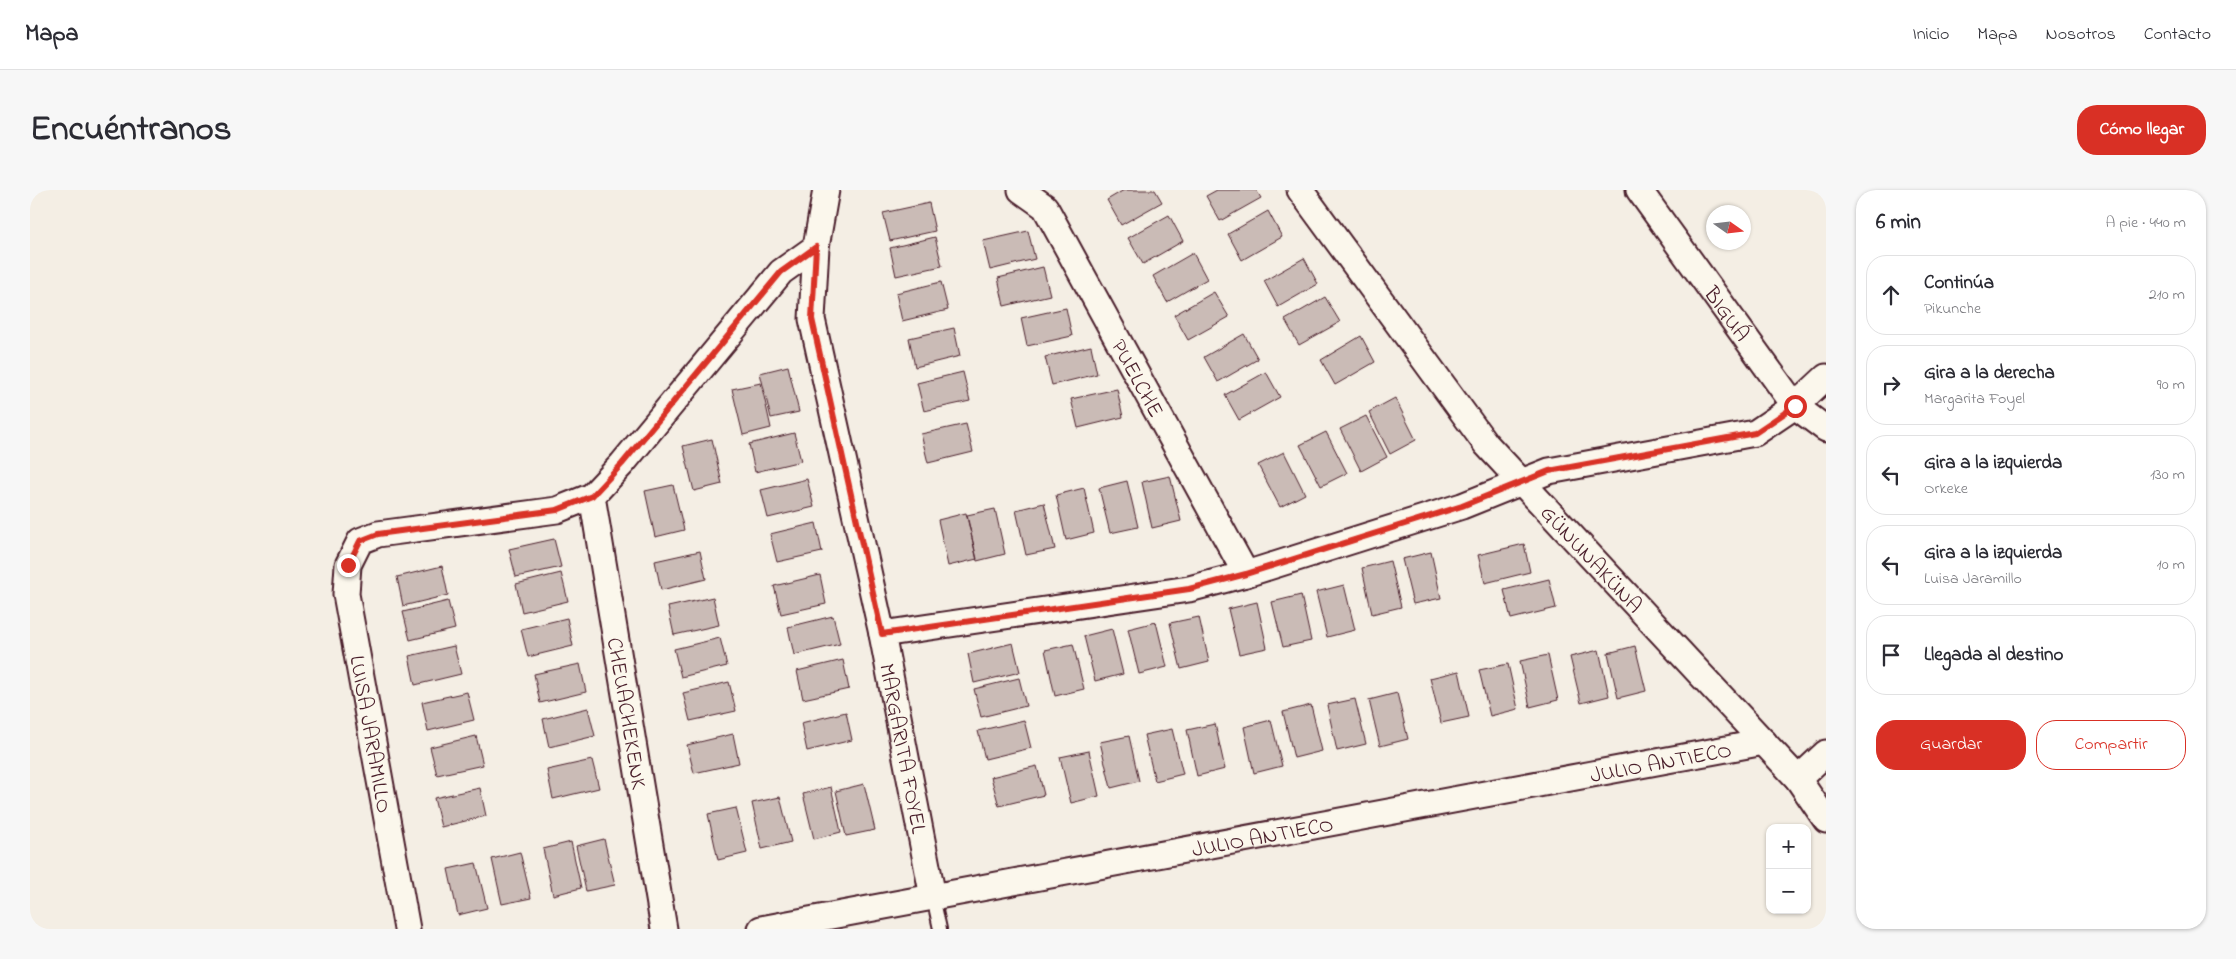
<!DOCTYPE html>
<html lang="es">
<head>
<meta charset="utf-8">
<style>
  :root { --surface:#fff; --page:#f7f7f7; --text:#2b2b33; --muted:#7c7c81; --line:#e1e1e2; --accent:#d93025 }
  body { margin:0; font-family:"Indie Flower",sans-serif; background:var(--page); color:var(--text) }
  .controls { position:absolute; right:15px; bottom:15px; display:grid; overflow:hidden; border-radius:10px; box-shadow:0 1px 4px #0004 }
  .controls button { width:45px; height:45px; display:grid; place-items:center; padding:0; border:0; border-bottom:1px solid var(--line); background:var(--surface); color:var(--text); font:25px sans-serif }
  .compass { position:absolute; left:1676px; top:15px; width:45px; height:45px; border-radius:50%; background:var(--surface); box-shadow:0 1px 4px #0004; rotate:104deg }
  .stop { position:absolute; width:15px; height:15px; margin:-11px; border:4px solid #d93025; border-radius:50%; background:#fff }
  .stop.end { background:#d93025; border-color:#fff; box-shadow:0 1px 5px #0008 }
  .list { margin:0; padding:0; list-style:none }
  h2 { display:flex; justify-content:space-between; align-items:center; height:65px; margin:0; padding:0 20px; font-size:21px }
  h2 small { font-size:16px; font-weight:400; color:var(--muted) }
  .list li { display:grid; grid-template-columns:32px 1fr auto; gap:15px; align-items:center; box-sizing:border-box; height:80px; margin:0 10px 10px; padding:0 10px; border:1px solid var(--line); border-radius:20px }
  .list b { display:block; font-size:19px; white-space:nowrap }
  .list p { margin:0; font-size:16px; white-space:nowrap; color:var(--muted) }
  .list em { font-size:16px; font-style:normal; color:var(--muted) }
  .actions { display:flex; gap:10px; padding:15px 20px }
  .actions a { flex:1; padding:11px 0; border:1px solid var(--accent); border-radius:20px; text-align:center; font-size:18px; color:var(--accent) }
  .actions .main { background:var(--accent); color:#fff }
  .icon { flex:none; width:28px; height:28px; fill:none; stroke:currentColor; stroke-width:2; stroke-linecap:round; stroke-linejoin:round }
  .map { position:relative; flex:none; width:1796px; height:739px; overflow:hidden; border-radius:20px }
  header { display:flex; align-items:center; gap:30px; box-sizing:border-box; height:70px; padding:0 25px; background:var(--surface); border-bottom:1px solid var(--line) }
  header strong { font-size:24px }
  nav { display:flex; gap:28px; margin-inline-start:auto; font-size:18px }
  .intro { display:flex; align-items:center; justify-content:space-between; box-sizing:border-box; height:120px; padding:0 30px }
  h1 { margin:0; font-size:35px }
  .button { padding:12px 22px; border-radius:20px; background:var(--accent); color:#fff; font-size:18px; font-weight:700 }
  main { display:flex; gap:30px; padding:0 30px }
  aside { flex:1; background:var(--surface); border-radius:20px; box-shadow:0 1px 4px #0004 }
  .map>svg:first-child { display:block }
  .building { fill:#cabbb6; stroke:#4a1f2b }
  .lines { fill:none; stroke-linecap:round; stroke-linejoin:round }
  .service-casing { stroke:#4a1f2b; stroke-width:16 }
  .minor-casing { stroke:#4a1f2b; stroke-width:29 }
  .service { stroke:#fbf7ec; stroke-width:12 }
  .minor { stroke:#fbf7ec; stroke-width:25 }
  .route { stroke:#d93025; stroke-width:6 }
  .labels { text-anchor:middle; stroke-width:4; stroke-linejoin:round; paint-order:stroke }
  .street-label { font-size:22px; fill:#4a1f2b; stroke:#fbf7ec }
</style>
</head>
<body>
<header>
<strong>Mapa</strong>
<nav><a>Inicio</a><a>Mapa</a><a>Nosotros</a><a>Contacto</a></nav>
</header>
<div class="intro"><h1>Encuéntranos</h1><a class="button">Cómo llegar</a></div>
<main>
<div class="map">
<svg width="1796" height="739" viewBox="0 0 1796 739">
  <rect width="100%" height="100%" fill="#f4eee4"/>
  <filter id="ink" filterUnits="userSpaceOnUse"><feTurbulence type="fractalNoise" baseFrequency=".02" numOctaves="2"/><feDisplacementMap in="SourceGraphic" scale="10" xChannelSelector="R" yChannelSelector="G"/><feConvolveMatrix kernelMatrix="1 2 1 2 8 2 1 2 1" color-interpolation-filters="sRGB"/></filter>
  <g filter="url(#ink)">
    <!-- building -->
    <path class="building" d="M1094 0H1125L1132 12 1091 35 1077 10Z
      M1187 0H1226L1231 8 1190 31 1176 6Z
      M899 13 905 41 860 51 853 23Z
      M1238 21 1252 47 1212 70 1198 44Z
      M1139 25 1153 51 1113 74 1098 48Z
      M998 41 1005 69 960 80 953 51Z
      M905 47 912 76 866 86 860 58Z
      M1163 63 1177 89 1137 112 1123 86Z
      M1274 68 1288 94 1248 117 1234 91Z
      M1013 77 1020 105 974 116 968 88Z
      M911 92 918 120 872 131 866 103Z
      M1184 102 1199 127 1158 150 1144 125Z
      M1295 107 1310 132 1269 155 1255 130Z
      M1036 118 1042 146 997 156 991 128Z
      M924 138 930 166 885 177 879 148Z
      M1214 144 1228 169 1188 192 1174 167Z
      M1331 146 1345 172 1305 195 1291 170Z
      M1061 156 1067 184 1022 195 1015 167Z
      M758 176 769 222 741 228 730 183Z
      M933 182 940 211 894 221 887 193Z
      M1236 182 1250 207 1209 230 1195 205Z
      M731 193 741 238 713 245 702 199Z
      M1087 199 1093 227 1048 238 1041 209Z
      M1365 208 1386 250 1360 264 1339 222Z
      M1336 226 1357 267 1331 281 1310 239Z
      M936 234 943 262 898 273 891 244Z
      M1296 242 1317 283 1291 296 1270 255Z
      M764 243 771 271 725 282 719 254Z
      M682 249 692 294 664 301 653 256Z
      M1254 262 1275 304 1250 317 1228 275Z
      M1140 286 1151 331 1122 338 1112 292Z
      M777 289 784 317 738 328 731 300Z
      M1097 291 1108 337 1080 343 1069 298Z
      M643 295 654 340 625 347 615 301Z
      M1054 298 1064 343 1036 350 1026 305Z
      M1014 313 1025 359 996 365 986 320Z
      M965 319 975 364 947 371 937 325Z
      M936 323 947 369 918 376 908 330Z
      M786 333 792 362 747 372 740 344Z
      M524 349 531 377 486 387 479 359Z
      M1494 354 1500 382 1455 393 1448 365Z
      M670 361 676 389 631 400 625 371Z
      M1401 362 1411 408 1383 414 1372 369Z
      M1360 371 1371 417 1342 424 1332 378Z
      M412 376 418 405 373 416 367 387Z
      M531 383 538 411 492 422 486 394Z
      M790 385 796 414 751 424 744 396Z
      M1519 389 1526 418 1481 429 1474 400Z
      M1314 395 1325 440 1297 447 1286 402Z
      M1271 405 1281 451 1253 457 1242 412Z
      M683 407 689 435 644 445 638 417Z
      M418 411 425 439 380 450 373 422Z
      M1227 412 1237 458 1209 464 1198 419Z
      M803 426 810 454 764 465 758 437Z
      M1169 427 1179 472 1151 479 1140 433Z
      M537 428 543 456 498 467 491 439Z
      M1126 432 1137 477 1109 484 1098 439Z
      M1082 439 1093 484 1065 491 1054 446Z
      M690 448 697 476 651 487 644 459Z
      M983 453 990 482 944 493 938 464Z
      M1043 454 1054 499 1025 506 1015 460Z
      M424 456 431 484 385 495 379 466Z
      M1605 456 1616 501 1588 508 1578 463Z
      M1569 460 1579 506 1551 513 1540 467Z
      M1518 465 1528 510 1500 517 1490 471Z
      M813 470 819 499 773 509 767 481Z
      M550 474 556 502 510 513 504 484Z
      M1478 474 1488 519 1460 526 1449 480Z
      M1429 481 1439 527 1411 533 1400 488Z
      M989 488 996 516 951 527 944 499Z
      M699 492 706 521 660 531 653 503Z
      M437 502 444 530 398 541 392 512Z
      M1367 503 1378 549 1350 556 1339 510Z
      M1325 509 1336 554 1307 561 1297 515Z
      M1281 515 1292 561 1264 568 1253 522Z
      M558 518 565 546 519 557 513 529Z
      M816 522 822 550 777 561 771 533Z
      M994 530 1001 558 955 569 948 541Z
      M1241 530 1252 576 1224 583 1214 537Z
      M1185 534 1195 579 1167 586 1157 540Z
      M1142 539 1153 584 1125 591 1114 545Z
      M703 544 709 573 664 583 657 555Z
      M446 546 453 575 407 585 400 557Z
      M1099 546 1109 591 1081 598 1070 552Z
      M1059 561 1069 606 1041 613 1030 567Z
      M562 570 569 598 523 609 517 580Z
      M1007 576 1014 605 969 616 961 587Z
      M834 594 845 640 816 646 806 601Z
      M801 597 811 642 784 649 773 604Z
      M450 598 456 626 411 637 404 608Z
      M750 607 761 652 732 659 722 613Z
      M706 618 717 663 688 670 678 624Z
      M574 649 585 695 556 701 546 656Z
      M541 652 551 698 523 705 513 659Z
      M490 662 501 708 472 714 462 669Z
      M446 673 457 718 428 725 418 679Z"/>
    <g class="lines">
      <defs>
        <path id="service" d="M903 707 910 739"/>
        <g id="minor">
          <path id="s1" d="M796 0 786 57 782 129 852 444 903 707"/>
          <path id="s2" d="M991 0 1015 17 1216 384"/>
          <path id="s3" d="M1270 0 1456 254 1768 589 1796 630"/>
          <path id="s4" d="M1609 0 1765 216 1796 239"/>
          <path id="s5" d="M562 306 634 739"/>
          <path d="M852 444 1159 399 1216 384 1432 316 1519 281 1725 243 1765 216 1796 187"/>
          <path d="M1768 589 1796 563"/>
          <path d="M377 739 316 404 318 375 330 351 348 344 527 320 562 306 592 274 751 82 786 57"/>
          <path id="s6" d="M731 739 1734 552"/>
        </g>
      </defs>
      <!-- service casing -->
      <use href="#service" class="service-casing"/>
      <!-- minor casing -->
      <use href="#minor" class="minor-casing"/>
      <!-- service -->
      <use href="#service" class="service"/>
      <!-- minor -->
      <use href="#minor" class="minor"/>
    </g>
  </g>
  <g class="lines" filter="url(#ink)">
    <!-- route -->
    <path class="route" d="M318 375 330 351 348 344 527 320 562 306 592 274 751 82 786 57 782 129 852 444 1159 399 1216 384 1432 316 1519 281 1725 243 1765 216"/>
  </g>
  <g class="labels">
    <!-- street labels -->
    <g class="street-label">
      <text dy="8" stroke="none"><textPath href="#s4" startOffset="152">BIGUÁ</textPath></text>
      <text dy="8" stroke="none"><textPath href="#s2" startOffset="224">PUELCHE</textPath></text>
      <text dy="8" stroke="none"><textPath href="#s3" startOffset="471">GÜNUNAKÜNA</textPath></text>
      <text dy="8" stroke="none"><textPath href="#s5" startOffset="220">CHEUACHEKENK</textPath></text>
      <text transform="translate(342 544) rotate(80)" y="8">LUISA JARAMILLO</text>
      <text dy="8" stroke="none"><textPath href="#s1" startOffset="569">MARGARITA FOYEL</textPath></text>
      <text dy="8" stroke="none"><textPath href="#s6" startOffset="915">JULIO ANTIECO</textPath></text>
      <text dy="8" stroke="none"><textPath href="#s6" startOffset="510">JULIO ANTIECO</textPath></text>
    </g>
  </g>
</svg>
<div class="controls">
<button>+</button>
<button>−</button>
</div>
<svg class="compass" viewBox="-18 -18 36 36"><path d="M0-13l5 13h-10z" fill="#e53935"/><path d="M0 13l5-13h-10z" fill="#7c7c81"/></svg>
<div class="stop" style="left:1765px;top:216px"></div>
<div class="stop end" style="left:318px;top:375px"></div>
</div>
<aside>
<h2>6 min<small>A pie · 440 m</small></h2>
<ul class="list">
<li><svg class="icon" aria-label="ahead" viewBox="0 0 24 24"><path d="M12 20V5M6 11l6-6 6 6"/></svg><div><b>Continúa</b><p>Pikunche</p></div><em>210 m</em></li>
<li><svg class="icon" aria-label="right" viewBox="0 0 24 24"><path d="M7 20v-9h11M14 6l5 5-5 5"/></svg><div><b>Gira a la derecha</b><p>Margarita Foyel</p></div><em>90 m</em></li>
<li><svg class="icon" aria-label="left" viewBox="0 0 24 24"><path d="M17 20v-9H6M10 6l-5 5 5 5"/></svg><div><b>Gira a la izquierda</b><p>Orkeke</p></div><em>130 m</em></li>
<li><svg class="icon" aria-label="left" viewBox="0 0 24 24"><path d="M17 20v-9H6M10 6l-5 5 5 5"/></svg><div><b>Gira a la izquierda</b><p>Luisa Jaramillo</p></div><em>10 m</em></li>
<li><svg class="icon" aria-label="arrive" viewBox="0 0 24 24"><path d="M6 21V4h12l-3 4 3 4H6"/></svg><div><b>Llegada al destino</b></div></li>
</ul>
<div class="actions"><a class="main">Guardar</a><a>Compartir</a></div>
</aside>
</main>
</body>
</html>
